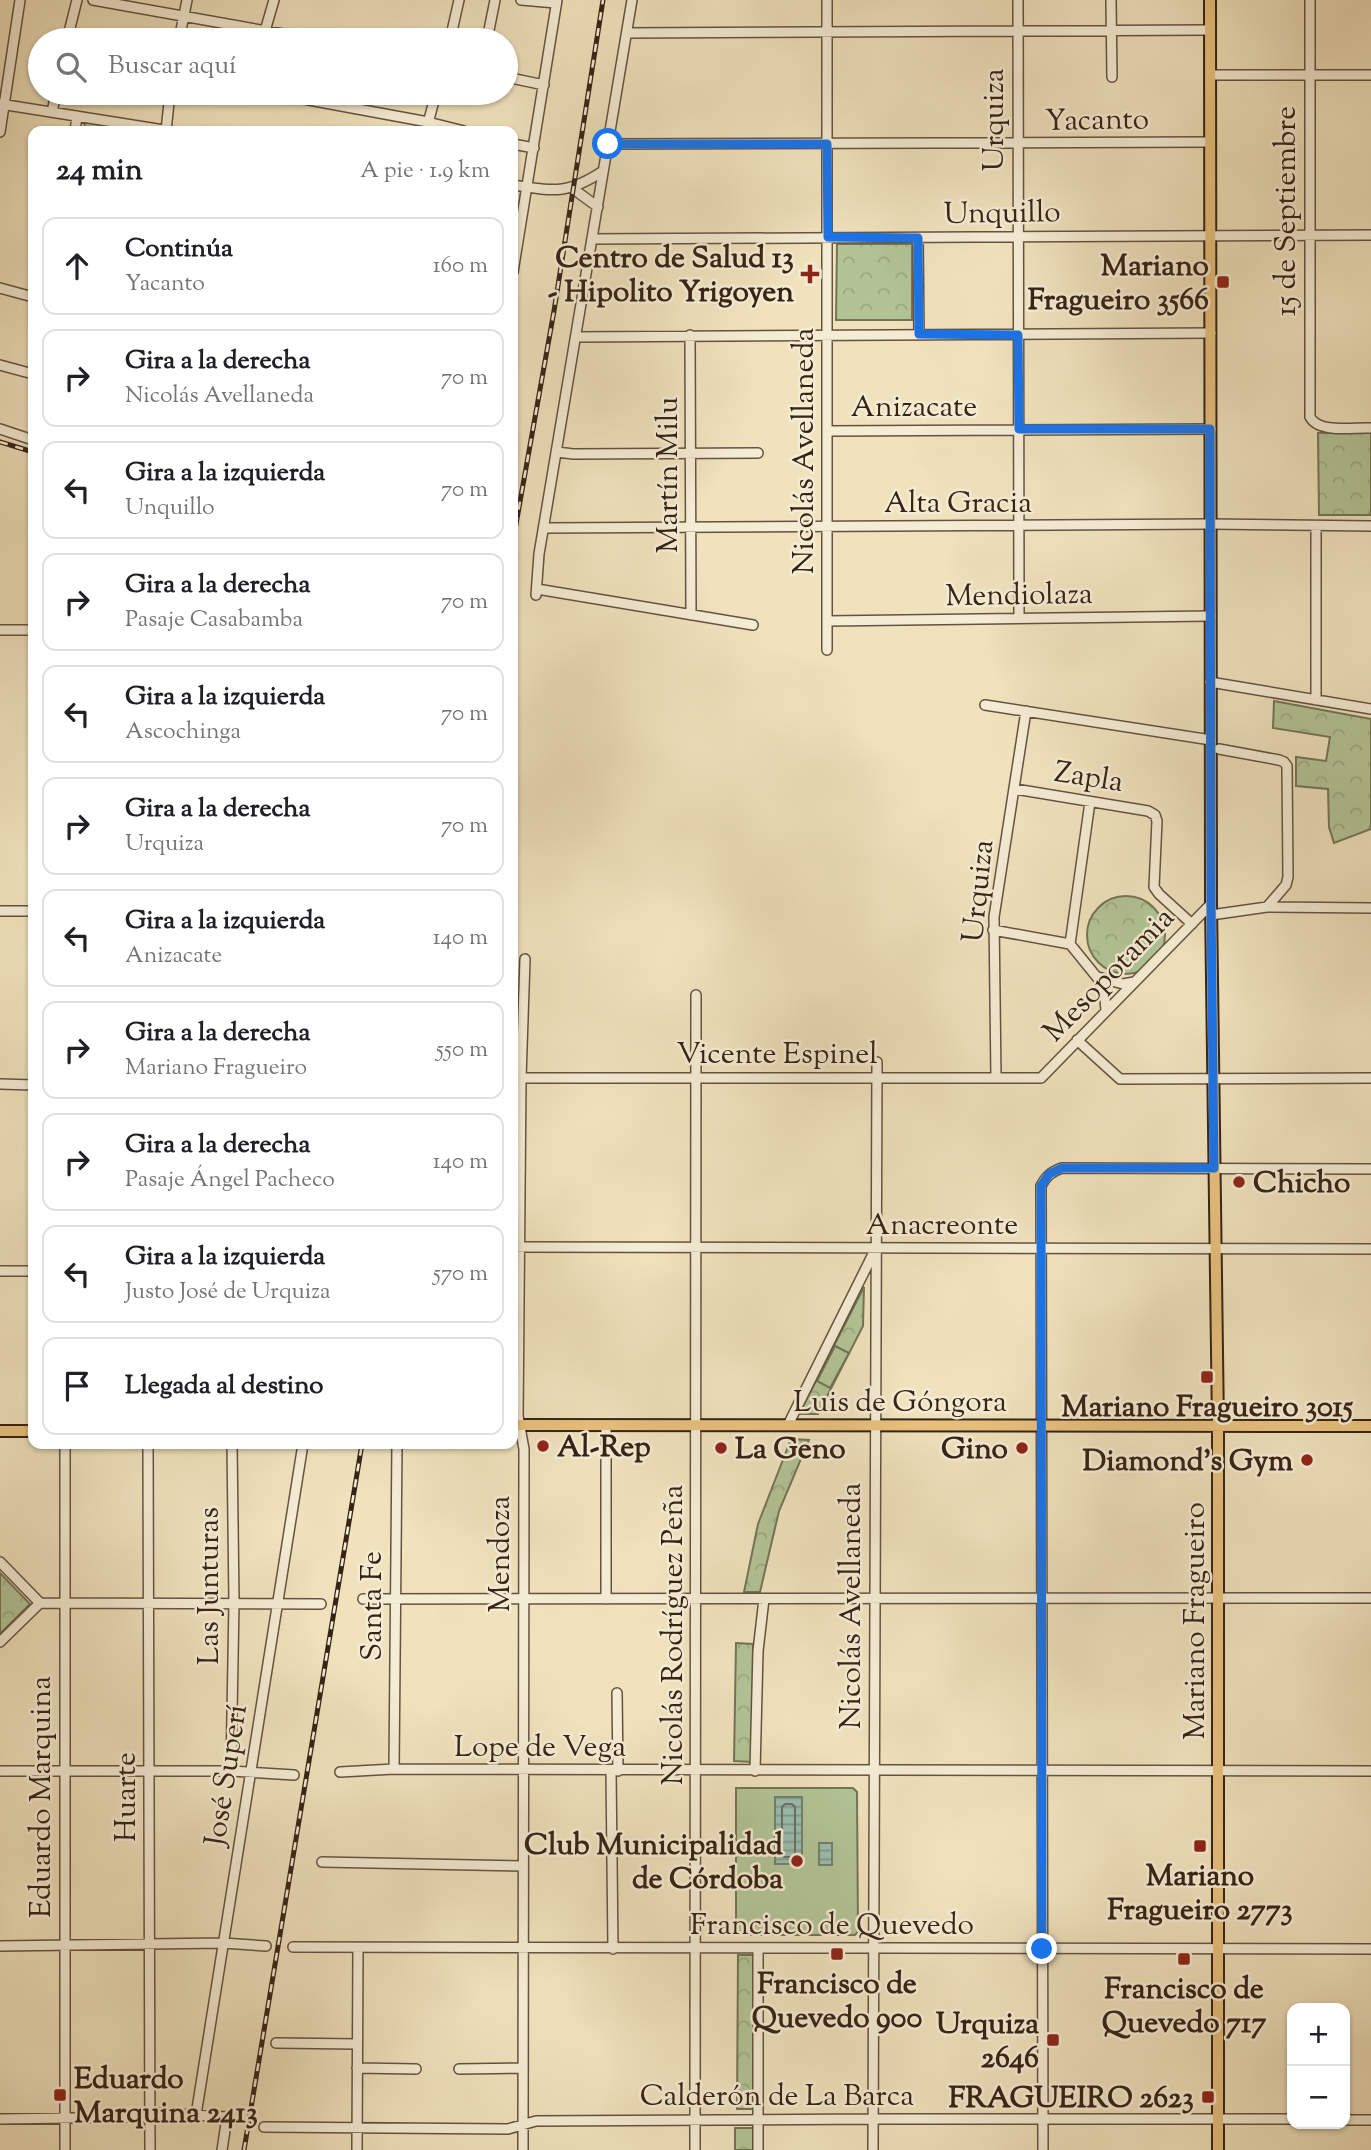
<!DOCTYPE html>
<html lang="es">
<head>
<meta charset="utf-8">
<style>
  :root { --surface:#fff; --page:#f6f6f6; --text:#202124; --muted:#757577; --line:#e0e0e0 }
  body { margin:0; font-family:"Sorts Mill Goudy",serif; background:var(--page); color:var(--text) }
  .controls { position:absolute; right:21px; bottom:21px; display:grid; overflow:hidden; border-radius:14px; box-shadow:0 2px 5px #0004 }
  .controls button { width:63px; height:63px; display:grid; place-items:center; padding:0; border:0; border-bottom:2px solid var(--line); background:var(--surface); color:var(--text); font:35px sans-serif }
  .stop { position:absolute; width:21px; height:21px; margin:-16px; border:5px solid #1a73e8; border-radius:50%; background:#fff }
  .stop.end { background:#1a73e8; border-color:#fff; box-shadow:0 2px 7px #0008 }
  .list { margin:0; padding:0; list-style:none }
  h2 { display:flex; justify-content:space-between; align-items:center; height:91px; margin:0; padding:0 28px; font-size:30px }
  h2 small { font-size:23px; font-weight:400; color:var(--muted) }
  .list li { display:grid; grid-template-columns:46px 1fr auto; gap:21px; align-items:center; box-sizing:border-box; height:98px; margin:0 14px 14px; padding:0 14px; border:2px solid var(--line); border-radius:14px }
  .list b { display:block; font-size:26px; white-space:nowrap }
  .list p { margin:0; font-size:23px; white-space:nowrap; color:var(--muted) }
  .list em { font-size:23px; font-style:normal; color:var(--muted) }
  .icon { flex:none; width:38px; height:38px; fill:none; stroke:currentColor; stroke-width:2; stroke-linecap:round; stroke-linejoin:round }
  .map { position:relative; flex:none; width:1371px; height:2150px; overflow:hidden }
  .search { position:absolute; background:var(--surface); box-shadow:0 2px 5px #0004; left:28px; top:28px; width:490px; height:77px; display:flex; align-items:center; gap:18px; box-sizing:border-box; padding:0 24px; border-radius:38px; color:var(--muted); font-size:26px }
  .panel { position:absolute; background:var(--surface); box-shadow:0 2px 5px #0004; left:28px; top:126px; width:490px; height:1323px; border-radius:14px }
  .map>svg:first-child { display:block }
  .forest { fill:url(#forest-crowns); stroke:#747456; stroke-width:2 }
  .pitch { fill:#b2c496; stroke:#747456; stroke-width:2 }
  .water { fill:url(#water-rules); stroke:#728072; stroke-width:2 }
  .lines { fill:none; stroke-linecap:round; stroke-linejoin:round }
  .shore { stroke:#687063; stroke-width:2 }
  .minor-casing { stroke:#645340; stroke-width:12 }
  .major-casing { stroke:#362316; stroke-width:14 }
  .minor { stroke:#f5ecd4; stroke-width:9 }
  .major { stroke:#e8c17e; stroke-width:10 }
  .rail-casing { stroke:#362316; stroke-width:5 }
  .rail { stroke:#f5ecd4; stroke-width:2.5; stroke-dasharray:8; stroke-linecap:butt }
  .route { stroke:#1a73e8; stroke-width:9 }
  .poi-dot { fill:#8f2418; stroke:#f5ecd4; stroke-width:2.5 }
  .labels { text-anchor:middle; stroke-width:5; stroke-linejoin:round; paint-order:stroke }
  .street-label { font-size:30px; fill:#362316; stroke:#f5ecd4 }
  .poi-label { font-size:30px; font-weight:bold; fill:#362316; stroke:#f5ecd4; text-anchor:end }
</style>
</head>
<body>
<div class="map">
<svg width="1371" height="2150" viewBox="0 0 1371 2150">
  <defs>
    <pattern id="forest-crowns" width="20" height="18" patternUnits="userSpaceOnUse" patternTransform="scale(1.75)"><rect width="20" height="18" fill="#b2c496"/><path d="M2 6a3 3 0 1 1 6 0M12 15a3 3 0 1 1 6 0" fill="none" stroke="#9aa881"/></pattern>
    <pattern id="water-rules" width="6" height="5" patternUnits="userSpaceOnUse" patternTransform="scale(1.75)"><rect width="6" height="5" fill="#9abeb0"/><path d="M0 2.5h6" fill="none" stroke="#7e9a8e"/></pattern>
  </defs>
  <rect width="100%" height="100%" fill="#efe2bd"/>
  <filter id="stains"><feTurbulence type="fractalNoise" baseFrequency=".00286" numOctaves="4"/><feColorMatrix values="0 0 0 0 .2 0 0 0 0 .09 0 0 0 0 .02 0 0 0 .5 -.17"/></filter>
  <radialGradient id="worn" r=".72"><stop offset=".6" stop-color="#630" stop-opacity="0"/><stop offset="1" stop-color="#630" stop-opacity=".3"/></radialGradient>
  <!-- forest -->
  <path class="forest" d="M837 244H912V320H836Z
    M1371 432V515H1319L1318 433Z
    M1274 701 1371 719V829L1334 843 1329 827 1328 789 1296 786V757L1326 761 1330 737 1273 728Z
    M1087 935a39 39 0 1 1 78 0a39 39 0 1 1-78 0Z
    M864 1287 863 1326 818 1414H799Z
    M791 1439 809 1440 779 1511 760 1592H744L758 1524Z
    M0 1573 30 1604 0 1634Z
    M736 1643 753 1644 752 1762 734 1761Z
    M738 1955H758V2109H737Z
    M735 2128H758V2150H735Z"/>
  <!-- pitch -->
  <path class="pitch" d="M85 122 142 131H84Z
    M835 1346 849 1353 830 1388 817 1381Z
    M736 1788H853L857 1792 858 1931 855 1935H736Z"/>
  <!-- water -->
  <path class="water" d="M775 1797H802V1864H775Z
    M819 1843H832V1865H819Z"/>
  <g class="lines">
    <!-- shore -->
    <path class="shore" d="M785 1804H792L795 1807V1854L792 1857H784L782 1854V1807Z"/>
    <defs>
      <path id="minor" d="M93 0 317 40
        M521 0 556 3
        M1018 0 1019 618
        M1111 0 1112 77
        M1310 0V417C1319 434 1354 427 1371 428
        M265 31 274 0
        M627 33 1210 30
        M67 40 77 0
        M179 40 187 0
        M450 40 459 0
        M487 40 495 0
        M1210 75H1371
        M506 77 544 85
        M271 93 428 122 464 131
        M0 104 170 131
        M52 112 56 93
        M75 131 77 116
        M166 131 170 93
        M426 131 436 93
        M0 132 20 0
        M513 144 534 148
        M608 144 1210 142
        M513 185C554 191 567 195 603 171
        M572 188 598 207
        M918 238 919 334
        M592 239 1371 235
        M513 272 557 0
        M0 288 33 297
        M690 335 691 615
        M576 337 1211 333
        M0 365 33 374
        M0 429 33 440
        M828 431 1211 429
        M557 452 573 454 758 453
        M1316 526V700
        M545 528 1211 524 1371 526
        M537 589 753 625
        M536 595 539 554 632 0
        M828 621 1211 616
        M0 630H33
        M827 650V0
        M1210 682 1371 709
        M985 705 1211 740
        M1219 749 1279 760 1284 762 1287 766 1288 877 1286 885 1267 907
        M1015 789 1148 811 1155 815 1157 821 1154 887 1159 894 1192 924
        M0 911H33
        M1211 915 1267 907 1371 908
        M993 930 1070 944 1104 986 1106 1011
        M1070 944 1090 802
        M1098 977 1123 984 1134 982
        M1077 1040 1120 1079 1371 1078
        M513 1078H1041L1211 904
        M996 1078 994 917 1026 711
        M0 1084 33 1085
        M513 1247 1371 1249
        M0 1271H33
        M606 1425V1599
        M788 1425 875 1250
        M65 1444V2150
        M148 1444 150 2150
        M0 1562 40 1603
        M363 1599 1371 1598
        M40 1603 321 1604
        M0 1642 40 1603
        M617 1693 618 1771
        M394 1769 397 1444
        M0 1771H231L294 1775
        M231 1771 234 1602 232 1444
        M611 1771 613 1949
        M755 1771 758 1651 764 1599
        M340 1772 394 1769 1371 1771
        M322 1862 523 1866
        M0 1946 223 1943 266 1946
        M293 1947 1371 1949
        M276 2043 357 2044
        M357 2068 416 2069
        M459 2069 523 2068
        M196 2115 303 1444
        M0 2119 139 2117 159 2113 227 2117 222 2150
        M1345 2120H1371
        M264 2127 508 2129 536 2121 873 2119H1292
        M357 2150 358 1949
        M523 2150 524 1449 518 1416 521 1078 525 959
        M695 2150 696 995
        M758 2150V1948
        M873 2150 877 1062
        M1043 2150 1041 1186C1046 1176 1051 1172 1062 1168L1371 1169"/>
      <path id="major" d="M1210 0 1211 904 1218 1426V2150
        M513 1425 1371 1426
        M0 1431H33"/>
    </defs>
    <!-- minor casing -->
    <use href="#minor" class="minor-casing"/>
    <!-- major casing -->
    <use href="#major" class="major-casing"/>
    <!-- minor -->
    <use href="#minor" class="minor"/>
    <!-- major -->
    <use href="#major" class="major"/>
    <defs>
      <path id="rail" d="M0 442 33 452
        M513 541 554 311 603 0
        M244 2150 362 1444"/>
    </defs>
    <!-- rail casing -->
    <use href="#rail" class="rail-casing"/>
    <!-- rail -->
    <use href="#rail" class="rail"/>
  </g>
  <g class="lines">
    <!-- route -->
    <path class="route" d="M608 144H827L828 237 918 238 919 334 1018 335 1019 429H1210L1211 904 1214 1168H1062L1049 1174 1041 1186 1042 1949"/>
  </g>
  <!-- markers -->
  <g class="poi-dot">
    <path d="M806.5 263.5h7v7h7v7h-7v7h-7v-7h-7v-7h7z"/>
    <rect x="1216" y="275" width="14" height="14" rx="3.5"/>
    <circle cx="1239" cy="1182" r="7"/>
    <rect x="1200" y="1370" width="14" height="14" rx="3.5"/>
    <circle cx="543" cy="1446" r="7"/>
    <circle cx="721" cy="1448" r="7"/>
    <circle cx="1022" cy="1448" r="7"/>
    <circle cx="1307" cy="1460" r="7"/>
    <rect x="1193" y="1839" width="14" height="14" rx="3.5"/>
    <circle cx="797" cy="1861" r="7"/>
    <rect x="830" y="1947" width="14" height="14" rx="3.5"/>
    <rect x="1177" y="1952" width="14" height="14" rx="3.5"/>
    <rect x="1046" y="2033" width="14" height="14" rx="3.5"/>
    <rect x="53" y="2088" width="14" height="14" rx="3.5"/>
    <rect x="1201" y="2090" width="14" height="14" rx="3.5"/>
  </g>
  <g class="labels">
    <!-- street labels -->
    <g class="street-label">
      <text transform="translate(1097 119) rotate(-1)" y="10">Yacanto</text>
      <text transform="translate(993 120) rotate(-90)" y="10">Urquiza</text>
      <text transform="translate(1285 211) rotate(-90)" y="10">15 de Septiembre</text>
      <text transform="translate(1002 212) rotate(-1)" y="10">Unquillo</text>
      <text x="914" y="416">Anizacate</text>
      <text transform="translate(803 451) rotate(-90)" y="10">Nicolás Avellaneda</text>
      <text transform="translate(667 475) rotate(-90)" y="10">Martín Milu</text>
      <text x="958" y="512">Alta Gracia</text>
      <text transform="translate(1019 594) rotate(-1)" y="10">Mendiolaza</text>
      <text transform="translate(1089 776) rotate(9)" y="10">Zapla</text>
      <text transform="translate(977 891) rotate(-84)" y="10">Urquiza</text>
      <text transform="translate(1108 974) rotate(-46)" y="10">Mesopotamia</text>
      <text x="777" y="1063">Vicente Espinel</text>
      <text x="942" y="1234">Anacreonte</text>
      <text x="900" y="1411">Luis de Góngora</text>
      <text transform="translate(499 1554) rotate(-90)" y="10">Mendoza</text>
      <text transform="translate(208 1586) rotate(-90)" y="10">Las Junturas</text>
      <text transform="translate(371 1606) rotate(-90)" y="10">Santa Fe</text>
      <text transform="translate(850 1606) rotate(-90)" y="10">Nicolás Avellaneda</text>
      <text transform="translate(1194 1621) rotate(-90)" y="10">Mariano Fragueiro</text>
      <text transform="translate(672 1635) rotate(-90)" y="10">Nicolás Rodríguez Peña</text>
      <text x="540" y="1756">Lope de Vega</text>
      <text transform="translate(225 1775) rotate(-81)" y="10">José Superí</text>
      <text transform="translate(40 1797) rotate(-90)" y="10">Eduardo Marquina</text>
      <text transform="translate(125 1797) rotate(-90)" y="10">Huarte</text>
      <text x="832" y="1934">Francisco de Quevedo</text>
      <text x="777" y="2105">Calderón de La Barca</text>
    </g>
    <!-- poi labels -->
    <g class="poi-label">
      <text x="794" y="267">Centro de Salud 13<tspan x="794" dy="34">- Hipolito Yrigoyen</tspan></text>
      <text x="1209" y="275">Mariano<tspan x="1209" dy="34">Fragueiro 3566</tspan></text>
      <text x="1253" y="1192" text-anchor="start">Chicho</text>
      <text x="1207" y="1416" text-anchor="middle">Mariano Fragueiro 3015</text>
      <text x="557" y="1456" text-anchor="start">Al-Rep</text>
      <text x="735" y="1458" text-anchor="start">La Geno</text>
      <text x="1008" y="1458">Gino</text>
      <text x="1293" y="1470">Diamond's Gym</text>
      <text x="783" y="1854">Club Municipalidad<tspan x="783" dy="34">de Córdoba</tspan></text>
      <text x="1200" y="1885" text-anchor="middle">Mariano<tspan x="1200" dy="34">Fragueiro 2773</tspan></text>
      <text x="837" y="1993" text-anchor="middle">Francisco de<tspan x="837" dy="34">Quevedo 900</tspan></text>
      <text x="1184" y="1998" text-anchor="middle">Francisco de<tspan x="1184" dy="34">Quevedo 717</tspan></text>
      <text x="1039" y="2033">Urquiza<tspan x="1039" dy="34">2646</tspan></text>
      <text x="74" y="2088" text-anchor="start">Eduardo<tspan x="74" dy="34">Marquina 2413</tspan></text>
      <text x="1194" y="2107">FRAGUEIRO 2623</text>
    </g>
  </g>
  <rect width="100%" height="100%" filter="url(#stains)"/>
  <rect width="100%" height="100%" fill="url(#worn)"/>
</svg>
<div class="controls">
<button>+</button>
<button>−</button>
</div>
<div class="stop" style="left:608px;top:144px"></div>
<div class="stop end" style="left:1042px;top:1949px"></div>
<div class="search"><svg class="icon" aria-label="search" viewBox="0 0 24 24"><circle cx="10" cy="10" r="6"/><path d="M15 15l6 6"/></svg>Buscar aquí</div>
<section class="panel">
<h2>24 min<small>A pie · 1.9 km</small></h2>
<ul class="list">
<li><svg class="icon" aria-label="ahead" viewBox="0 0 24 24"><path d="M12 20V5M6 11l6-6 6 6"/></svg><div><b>Continúa</b><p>Yacanto</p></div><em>160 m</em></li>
<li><svg class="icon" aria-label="right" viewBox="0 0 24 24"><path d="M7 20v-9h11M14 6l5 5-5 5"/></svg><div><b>Gira a la derecha</b><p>Nicolás Avellaneda</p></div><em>70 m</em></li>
<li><svg class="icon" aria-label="left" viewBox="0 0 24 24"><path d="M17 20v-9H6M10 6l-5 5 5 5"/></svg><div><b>Gira a la izquierda</b><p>Unquillo</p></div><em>70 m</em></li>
<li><svg class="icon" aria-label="right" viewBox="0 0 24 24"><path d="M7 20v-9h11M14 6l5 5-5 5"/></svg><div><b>Gira a la derecha</b><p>Pasaje Casabamba</p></div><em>70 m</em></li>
<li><svg class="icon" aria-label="left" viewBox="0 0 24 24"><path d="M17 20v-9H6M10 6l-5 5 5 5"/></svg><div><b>Gira a la izquierda</b><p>Ascochinga</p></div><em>70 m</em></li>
<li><svg class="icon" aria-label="right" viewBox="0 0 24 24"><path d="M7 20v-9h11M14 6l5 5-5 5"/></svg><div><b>Gira a la derecha</b><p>Urquiza</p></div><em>70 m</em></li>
<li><svg class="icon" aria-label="left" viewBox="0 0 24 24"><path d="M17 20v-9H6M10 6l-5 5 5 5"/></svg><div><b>Gira a la izquierda</b><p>Anizacate</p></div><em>140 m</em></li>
<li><svg class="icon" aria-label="right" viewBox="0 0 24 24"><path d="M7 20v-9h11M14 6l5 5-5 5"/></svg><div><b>Gira a la derecha</b><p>Mariano Fragueiro</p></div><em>550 m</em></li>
<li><svg class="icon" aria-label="right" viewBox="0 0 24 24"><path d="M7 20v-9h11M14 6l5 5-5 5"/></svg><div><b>Gira a la derecha</b><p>Pasaje Ángel Pacheco</p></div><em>140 m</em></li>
<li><svg class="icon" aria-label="left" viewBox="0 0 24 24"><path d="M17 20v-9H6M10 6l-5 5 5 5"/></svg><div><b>Gira a la izquierda</b><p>Justo José de Urquiza</p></div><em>570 m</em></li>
<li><svg class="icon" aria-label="arrive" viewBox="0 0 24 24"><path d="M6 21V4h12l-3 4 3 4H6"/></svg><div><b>Llegada al destino</b></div></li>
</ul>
</section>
</div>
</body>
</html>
